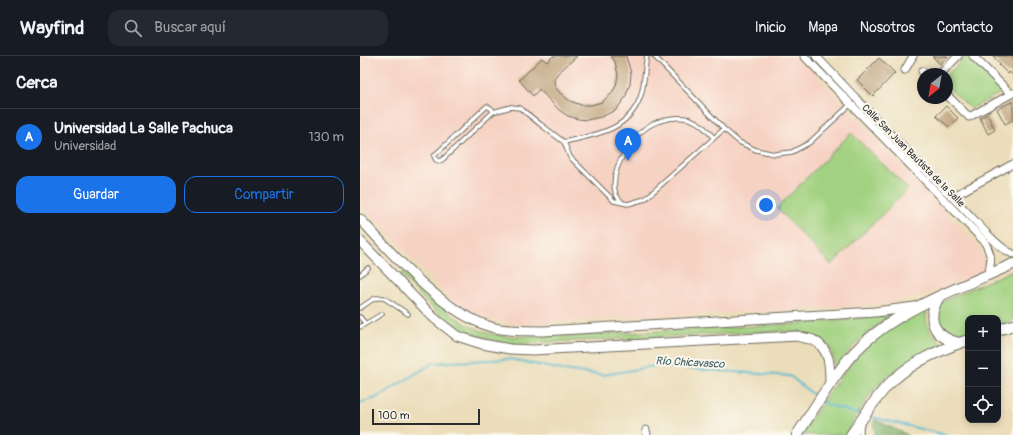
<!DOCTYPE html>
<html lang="es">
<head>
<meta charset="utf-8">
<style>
  :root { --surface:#171b24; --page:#242831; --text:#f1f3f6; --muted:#9ea1a6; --line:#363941; --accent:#1a73e8 }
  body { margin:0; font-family:Pangolin,sans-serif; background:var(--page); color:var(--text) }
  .controls { position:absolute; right:12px; bottom:12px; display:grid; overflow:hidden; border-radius:8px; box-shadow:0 2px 6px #0003 }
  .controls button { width:36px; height:36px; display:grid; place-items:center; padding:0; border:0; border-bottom:1px solid var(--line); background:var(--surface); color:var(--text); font:20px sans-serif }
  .compass { position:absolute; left:557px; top:12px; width:36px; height:36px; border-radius:50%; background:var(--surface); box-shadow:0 2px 6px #0003; rotate:211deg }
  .scale { position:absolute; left:12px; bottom:10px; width:108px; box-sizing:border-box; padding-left:4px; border:2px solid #2b2b2b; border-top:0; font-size:11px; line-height:14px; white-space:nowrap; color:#2b2b2b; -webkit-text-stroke:3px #fbf7ec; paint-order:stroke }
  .you { position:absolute; left:406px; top:149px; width:14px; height:14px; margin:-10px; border:3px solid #fff; border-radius:50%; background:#1a73e8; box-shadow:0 0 0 6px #1a73e833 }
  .badge { display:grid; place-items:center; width:26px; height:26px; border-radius:50%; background:var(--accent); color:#fff; font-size:13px; font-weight:700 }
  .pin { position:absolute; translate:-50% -33px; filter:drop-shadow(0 1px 2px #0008) }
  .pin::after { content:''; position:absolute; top:21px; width:14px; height:12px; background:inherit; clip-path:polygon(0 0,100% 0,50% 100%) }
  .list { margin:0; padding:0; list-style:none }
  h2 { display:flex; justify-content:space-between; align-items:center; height:52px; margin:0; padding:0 16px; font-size:17px }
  h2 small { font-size:13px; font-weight:400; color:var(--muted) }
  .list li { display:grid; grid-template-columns:26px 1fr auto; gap:12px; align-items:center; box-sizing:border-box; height:56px; padding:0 16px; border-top:1px solid var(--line) }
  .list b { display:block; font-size:15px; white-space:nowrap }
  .list p { margin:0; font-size:13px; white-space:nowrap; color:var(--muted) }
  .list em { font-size:13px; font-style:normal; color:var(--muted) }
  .actions { display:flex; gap:8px; padding:12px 16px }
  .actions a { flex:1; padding:9px 0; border:1px solid var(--accent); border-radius:12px; text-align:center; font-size:14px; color:var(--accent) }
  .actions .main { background:var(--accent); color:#fff }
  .icon { flex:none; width:22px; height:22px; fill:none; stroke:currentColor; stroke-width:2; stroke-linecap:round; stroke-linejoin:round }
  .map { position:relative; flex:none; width:653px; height:379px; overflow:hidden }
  header { display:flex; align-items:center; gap:24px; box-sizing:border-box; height:56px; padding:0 20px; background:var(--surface); border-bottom:1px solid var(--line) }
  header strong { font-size:19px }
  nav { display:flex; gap:22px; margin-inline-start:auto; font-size:14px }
  .search { width:280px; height:36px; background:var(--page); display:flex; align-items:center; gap:10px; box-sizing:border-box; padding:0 14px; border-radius:12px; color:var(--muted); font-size:15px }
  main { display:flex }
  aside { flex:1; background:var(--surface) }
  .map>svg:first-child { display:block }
  .built { fill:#f6d2c3 }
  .green { fill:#a2d281; stroke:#667e56 }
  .forest { fill:#81b46f; stroke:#56704d }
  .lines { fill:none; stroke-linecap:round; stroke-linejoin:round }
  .stream { stroke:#50b8ce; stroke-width:2 }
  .building { fill:#bea27c }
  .service-casing { stroke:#6e695d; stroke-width:5.5 }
  .minor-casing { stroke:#6e695d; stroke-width:9 }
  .tertiary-casing { stroke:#6e695d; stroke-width:11 }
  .secondary-casing { stroke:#6e695d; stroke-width:12 }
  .service { stroke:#fff; stroke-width:3.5 }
  .minor { stroke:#fff; stroke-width:7 }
  .tertiary { stroke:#fff; stroke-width:9 }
  .secondary { stroke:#fff; stroke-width:10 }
  .labels { text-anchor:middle; stroke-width:4; stroke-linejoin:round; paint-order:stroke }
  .street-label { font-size:10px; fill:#2b2b2b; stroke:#fbf7ec }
  .water-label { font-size:11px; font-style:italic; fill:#385c64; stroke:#fbf7ec }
</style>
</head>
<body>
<header>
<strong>Wayfind</strong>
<div class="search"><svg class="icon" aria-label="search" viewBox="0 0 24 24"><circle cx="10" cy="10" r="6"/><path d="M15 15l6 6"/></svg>Buscar aquí</div>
<nav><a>Inicio</a><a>Mapa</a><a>Nosotros</a><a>Contacto</a></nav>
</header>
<main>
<aside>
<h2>Cerca<small></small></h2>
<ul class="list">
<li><span class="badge">A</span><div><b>Universidad La Salle Pachuca</b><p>Universidad</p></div><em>130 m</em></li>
</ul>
<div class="actions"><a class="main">Guardar</a><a>Compartir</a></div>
</aside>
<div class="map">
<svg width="653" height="379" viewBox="0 0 653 379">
  <rect width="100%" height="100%" fill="#fbf7ec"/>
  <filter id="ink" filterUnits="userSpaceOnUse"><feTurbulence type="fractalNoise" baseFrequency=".025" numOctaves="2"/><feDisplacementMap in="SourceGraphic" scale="8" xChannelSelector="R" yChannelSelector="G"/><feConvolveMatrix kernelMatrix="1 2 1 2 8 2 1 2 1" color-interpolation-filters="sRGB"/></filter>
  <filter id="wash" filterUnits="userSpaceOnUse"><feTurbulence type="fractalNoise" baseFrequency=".012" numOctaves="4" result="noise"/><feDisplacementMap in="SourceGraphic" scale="16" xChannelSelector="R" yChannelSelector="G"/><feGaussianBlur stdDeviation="0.9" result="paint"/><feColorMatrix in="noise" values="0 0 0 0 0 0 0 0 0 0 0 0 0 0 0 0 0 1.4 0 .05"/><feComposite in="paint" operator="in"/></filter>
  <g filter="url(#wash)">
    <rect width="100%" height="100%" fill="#ebddb9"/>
    <!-- built -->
    <path class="built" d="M0 0H438L621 193 624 204V211L621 217 567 239 527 248 433 254 276 261 170 268H150L129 263 110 257 94 247 0 148Z"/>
    <!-- green -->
    <path class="green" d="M606 0H607L644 35 611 53 587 30V19Z
      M491 77 548 133 471 209 417 152Z
      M653 214V265L638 270V262H608V281H606C587 280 577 274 578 253L582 246Z
      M43 215 88 256 107 269 130 278 151 281 208 280 436 268 532 259C509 274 490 291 475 313 474 306 474 298 469 292 458 278 437 277 421 275L151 288C126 283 104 276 83 261 69 250 55 233 42 220Z
      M567 252C564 270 570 278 583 289 561 297 537 311 520 327 507 339 495 364 485 379H441C465 344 487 304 521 278 535 268 551 260 567 252Z"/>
    <!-- forest -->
    <path class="forest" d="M515 364 548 379H513L515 376 513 367Z"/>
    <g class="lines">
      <!-- stream -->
      <path class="stream" d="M462 345 468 349 501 359
        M0 347 16 342 73 307 150 303 202 314 243 319 295 310 430 320 456 341
        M507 360 586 379"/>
    </g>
    <g id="blocks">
      <!-- building -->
      <path class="building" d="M193 0H217L197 18 194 24 195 31 200 37 210 45 221 49H231L242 46 251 38 256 30 258 19 255 6 251 0H266L271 17 270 28 265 42 256 54 241 61 227 64 218 63 208 60 199 54 179 33 173 40 159 24 182 2 187 6Z
        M572 0H588L580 8Z
        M633 0H653V19L649 16 648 18 639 9 640 8Z
        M519 2 535 17 513 40 497 24Z
        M653 45V64L645 68 637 53Z
        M586 50 598 62 589 71 576 60Z
        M627 58 635 74 628 78 620 62Z"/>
    </g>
  </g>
  <g filter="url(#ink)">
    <use href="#blocks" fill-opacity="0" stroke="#6e695d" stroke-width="1"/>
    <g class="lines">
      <defs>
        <path id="service" d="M294 0 364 73 379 86 396 94 415 98 432 96 449 87 491 48
          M133 56 132 53 127 50 77 97 74 100 76 104 79 105 82 104 133 56 151 51 160 52 180 68 204 86 210 101 254 145 268 148 285 143 364 73
          M204 86C233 79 267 76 280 42 285 29 284 14 287 0
          M261 145C258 142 255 139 255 135 250 111 275 74 297 66 304 63 316 61 324 62 337 63 346 73 354 82
          M0 219 8 212
          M0 252 15 242H24L48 258
          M0 261 5 267
          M0 271 22 258
          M501 379V370"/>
        <path id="minor" d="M444 0 624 185C632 199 632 204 628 219
          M456 0C504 51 553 102 602 151 615 164 637 192 653 198
          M613 0 651 38
          M545 14 553 0
          M562 15 565 18
          M580 18 598 0
          M587 39 609 61 653 37
          M592 141 653 108
          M286 374 287 379"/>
        <path id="tertiary" d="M0 163C35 200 80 255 131 271 147 276 166 274 183 275L515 256 555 251
          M0 185 74 262 97 280 122 288 150 293 173 294 437 280C442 282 448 282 453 284 471 293 470 312 470 329"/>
        <path id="secondary" d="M579 241C565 264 574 281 599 287
          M638 274 653 269
          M437 379C454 353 470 325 490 301 531 254 598 233 653 208
          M491 379C503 362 514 344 528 329 549 307 579 294 608 284"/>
      </defs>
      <!-- service casing -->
      <use href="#service" class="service-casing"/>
      <!-- minor casing -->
      <use href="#minor" class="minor-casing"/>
      <!-- tertiary casing -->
      <use href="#tertiary" class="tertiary-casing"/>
      <!-- secondary casing -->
      <use href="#secondary" class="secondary-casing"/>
      <!-- service -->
      <use href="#service" class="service"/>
      <!-- minor -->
      <use href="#minor" class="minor"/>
      <!-- tertiary -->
      <use href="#tertiary" class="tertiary"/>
      <!-- secondary -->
      <use href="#secondary" class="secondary"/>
    </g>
  </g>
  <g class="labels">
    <!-- street labels -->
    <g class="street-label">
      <text transform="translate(554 99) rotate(45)" y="4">Calle San Juan Bautista de la Salle</text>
    </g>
    <!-- water labels -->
    <g class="water-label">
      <text transform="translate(330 306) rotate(3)" y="4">Río Chicavasco</text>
    </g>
  </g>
</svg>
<div class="controls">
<button>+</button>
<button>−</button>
<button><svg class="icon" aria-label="locate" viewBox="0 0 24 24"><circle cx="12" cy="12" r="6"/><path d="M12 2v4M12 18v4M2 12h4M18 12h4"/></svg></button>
</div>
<svg class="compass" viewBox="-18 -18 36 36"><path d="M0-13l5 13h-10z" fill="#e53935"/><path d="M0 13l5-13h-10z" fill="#9ea1a6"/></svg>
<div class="scale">100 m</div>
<div class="you"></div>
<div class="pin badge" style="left:268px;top:105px">A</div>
</div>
</main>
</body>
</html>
